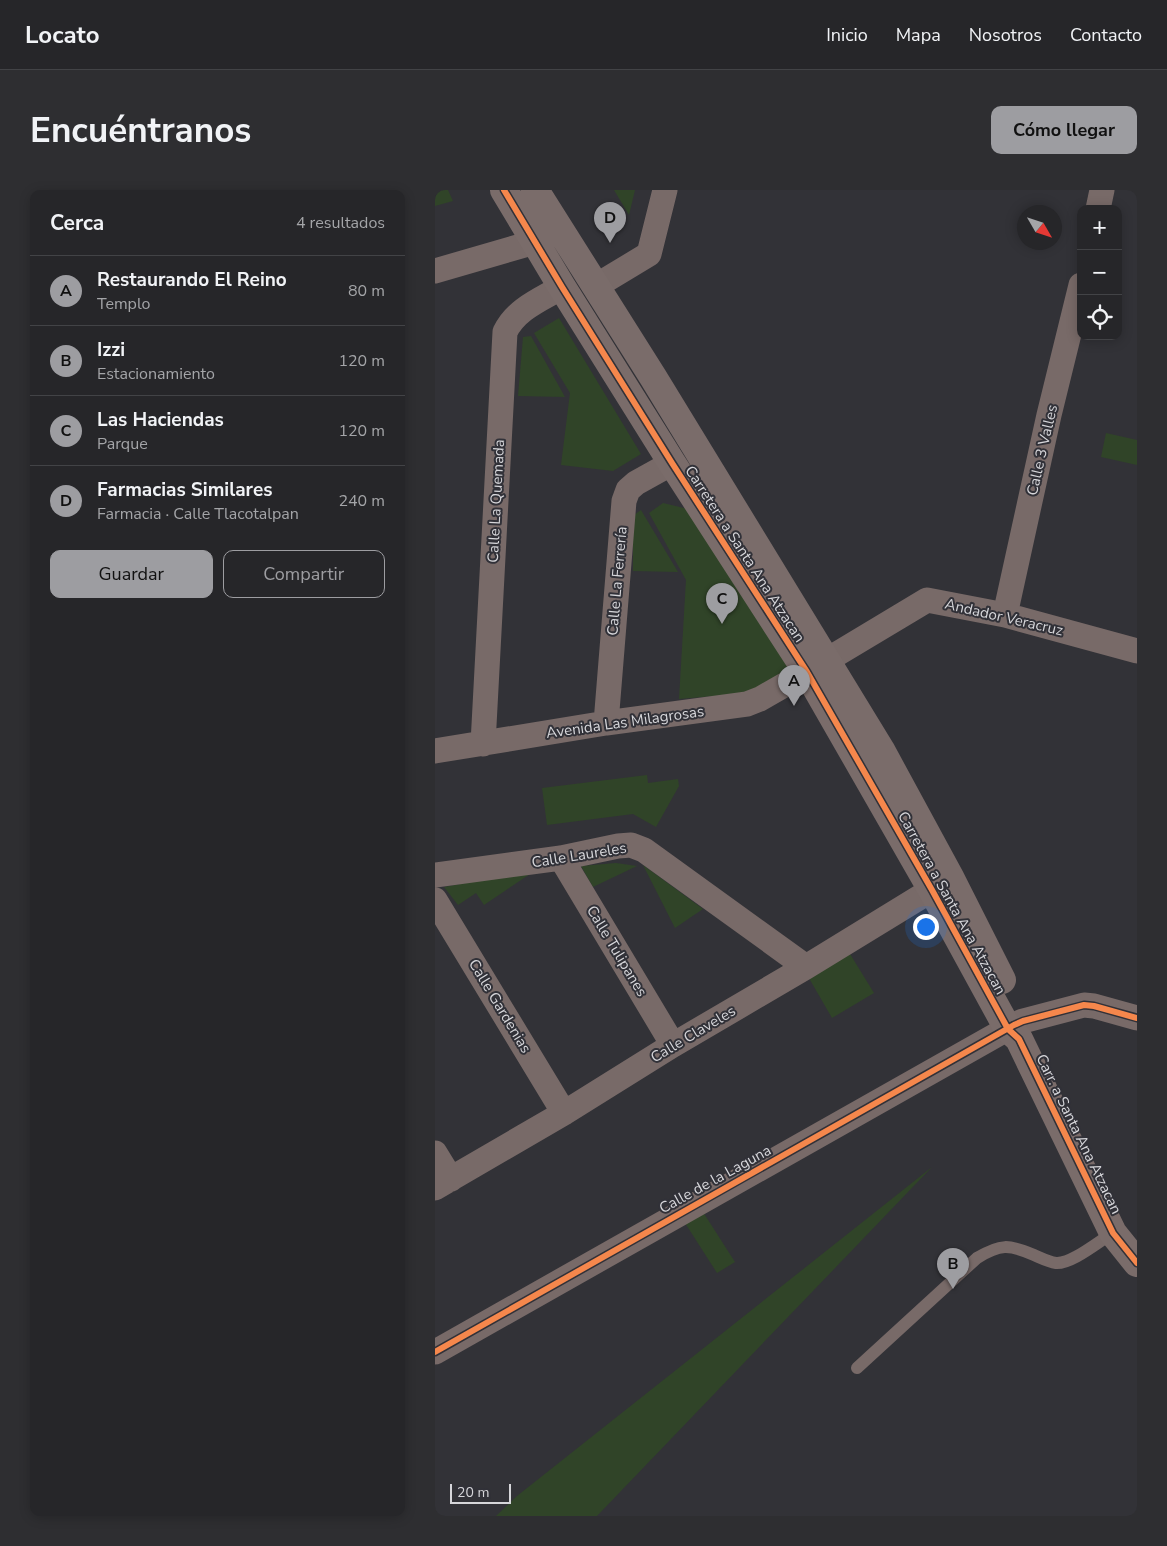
<!DOCTYPE html>
<html lang="es">
<head>
<meta charset="utf-8">
<style>
  :root { --surface:#262629; --page:#2e2e31; --text:#f1f3f6; --muted:#a4a5a8; --line:#424346; --accent:#9d9da1 }
  body { margin:0; font-family:"Nunito Sans",sans-serif; background:var(--page); color:var(--text) }
  .controls { position:absolute; right:15px; top:15px; display:grid; overflow:hidden; border-radius:10px; box-shadow:0 2px 12px #0003 }
  .controls button { width:45px; height:45px; display:grid; place-items:center; padding:0; border:0; border-bottom:1px solid var(--line); background:var(--surface); color:var(--text); font:25px sans-serif }
  .compass { position:absolute; left:582px; top:15px; width:45px; height:45px; border-radius:50%; background:var(--surface); box-shadow:0 2px 12px #0003; rotate:129deg }
  .scale { position:absolute; left:15px; bottom:12px; width:61px; box-sizing:border-box; padding-left:5px; border:2px solid #d6d6da; border-top:0; font-size:14px; line-height:18px; white-space:nowrap; color:#d6d6da; -webkit-text-stroke:4px #313138; paint-order:stroke }
  .you { position:absolute; left:490px; top:736px; width:18px; height:18px; margin:-12px; border:4px solid #fff; border-radius:50%; background:#1a73e8; box-shadow:0 0 0 8px #1a73e833 }
  .badge { display:grid; place-items:center; width:32px; height:32px; border-radius:50%; background:var(--accent); color:#111; font-size:16px; font-weight:700 }
  .pin { position:absolute; translate:-50% -41px; filter:drop-shadow(0 1px 2px #0008) }
  .pin::after { content:''; position:absolute; top:26px; width:18px; height:15px; background:inherit; clip-path:polygon(0 0,100% 0,50% 100%) }
  .list { margin:0; padding:0; list-style:none }
  h2 { display:flex; justify-content:space-between; align-items:center; height:65px; margin:0; padding:0 20px; font-size:21px }
  h2 small { font-size:16px; font-weight:400; color:var(--muted) }
  .list li { display:grid; grid-template-columns:32px 1fr auto; gap:15px; align-items:center; box-sizing:border-box; height:70px; padding:0 20px; border-top:1px solid var(--line) }
  .list b { display:block; font-size:19px; white-space:nowrap }
  .list p { margin:0; font-size:16px; white-space:nowrap; color:var(--muted) }
  .list em { font-size:16px; font-style:normal; color:var(--muted) }
  .actions { display:flex; gap:10px; padding:15px 20px }
  .actions a { flex:1; padding:11px 0; border:1px solid var(--accent); border-radius:10px; text-align:center; font-size:18px; color:var(--accent) }
  .actions .main { background:var(--accent); color:#111 }
  .icon { flex:none; width:28px; height:28px; fill:none; stroke:currentColor; stroke-width:2; stroke-linecap:round; stroke-linejoin:round }
  .map { position:relative; flex:none; width:702px; height:1326px; overflow:hidden; border-radius:10px }
  header { display:flex; align-items:center; gap:30px; box-sizing:border-box; height:70px; padding:0 25px; background:var(--surface); border-bottom:1px solid var(--line) }
  header strong { font-size:24px }
  nav { display:flex; gap:28px; margin-inline-start:auto; font-size:18px }
  .intro { display:flex; align-items:center; justify-content:space-between; box-sizing:border-box; height:120px; padding:0 30px }
  h1 { margin:0; font-size:35px }
  .button { padding:12px 22px; border-radius:10px; background:var(--accent); color:#111; font-size:18px; font-weight:700 }
  main { display:flex; gap:30px; padding:0 30px }
  aside { flex:1; background:var(--surface); border-radius:10px; box-shadow:0 2px 12px #0003 }
  .map>svg:first-child { display:block }
  .green { fill:#304428 }
  .lines { fill:none; stroke-linecap:round; stroke-linejoin:round }
  .lane { stroke:#786a68; stroke-width:12 }
  .street { stroke:#786a68; stroke-width:25 }
  .secondary { stroke:#7a6c6a; stroke-width:28 }
  .cycleway-casing { stroke:#313138; stroke-width:9 }
  .cycleway { stroke:#f5874c; stroke-width:6 }
  .labels { text-anchor:middle; stroke-width:4; stroke-linejoin:round; paint-order:stroke }
  .street-label { font-size:15px; fill:#d6d6da; stroke:#313138 }
</style>
</head>
<body>
<header>
<strong>Locato</strong>
<nav><a>Inicio</a><a>Mapa</a><a>Nosotros</a><a>Contacto</a></nav>
</header>
<div class="intro"><h1>Encuéntranos</h1><a class="button">Cómo llegar</a></div>
<main>
<aside>
<h2>Cerca<small>4 resultados</small></h2>
<ul class="list">
<li><span class="badge">A</span><div><b>Restaurando El Reino</b><p>Templo</p></div><em>80 m</em></li>
<li><span class="badge">B</span><div><b>Izzi</b><p>Estacionamiento</p></div><em>120 m</em></li>
<li><span class="badge">C</span><div><b>Las Haciendas</b><p>Parque</p></div><em>120 m</em></li>
<li><span class="badge">D</span><div><b>Farmacias Similares</b><p>Farmacia · Calle Tlacotalpan</p></div><em>240 m</em></li>
</ul>
<div class="actions"><a class="main">Guardar</a><a>Compartir</a></div>
</aside>
<div class="map">
<svg width="702" height="1326" viewBox="0 0 702 1326">
  <rect width="100%" height="100%" fill="#323237"/>
  <!-- green -->
  <path class="green" d="M0 0H13L18 11 0 16Z
    M179 0H200L194 25Z
    M124 128 206 264 178 281 126 275 135 203 99 143Z
    M96 146 130 207 83 206 88 147Z
    M671 243 702 250V275L666 267Z
    M228 313 253 319 354 479 316 503 244 509 251 390 214 323Z
    M206 320 243 382 198 381V332L199 325Z
    M212 585 213 593 243 589 244 596 221 637 198 624 112 635 107 598Z
    M181 673 202 676 158 697 146 676Z
    M208 675 268 719 240 738Z
    M101 680 49 715 41 703 23 715 9 697Z
    M412 759 439 803 397 828 371 783Z
    M497 977 162 1326H61L82 1306Z
    M268 1022 300 1072 282 1083 250 1033Z"/>
  <g class="lines">
    <!-- lane -->
    <path class="lane" d="M422 1178 542 1068C565 1054 574 1054 599 1065 606 1068 614 1072 621 1073 637 1074 664 1051 678 1043"/>
    <!-- street -->
    <path class="street" d="M663 19 667 0
      M0 81 100 52
      M161 96 214 64 230 0
      M570 425 614 225 646 95
      M171 533 189 311 193 300 201 293 237 273
      M48 554 70 142C81 119 105 110 127 97
      M0 561 171 533 312 514 325 509 372 482 492 410 570 425 702 461
      M126 668 238 855
      M0 685 126 668 183 656 196 655 209 660 371 777
      M0 710 129 923
      M0 963 16 989
      M0 998 129 923 238 855 371 777 513 690
      M0 1162 579 835 588 831 649 815 659 816 702 828"/>
    <!-- secondary -->
    <path class="secondary" d="M69 0 127 97 237 273 372 482 497 700 573 839 584 849 678 1043 702 1073
      M100 0 218 187 446 560 516 689 567 790"/>
    <defs>
      <path id="cycleway" d="M69 0 127 97 237 273 372 482 497 700 573 839 584 849 678 1043 702 1073
        M0 1162 579 835 588 831 649 815 659 816 702 828"/>
    </defs>
    <!-- cycleway casing -->
    <use href="#cycleway" class="cycleway-casing"/>
    <!-- cycleway -->
    <use href="#cycleway" class="cycleway"/>
  </g>
  <g class="labels">
    <!-- street labels -->
    <g class="street-label">
      <text transform="translate(607 260) rotate(-77)" y="5">Calle 3 Valles</text>
      <text transform="translate(61 311) rotate(-87)" y="5">Calle La Quemada</text>
      <text transform="translate(310 364) rotate(57)" y="5">Carretera a Santa Ana Atzacan</text>
      <text transform="translate(182 391) rotate(-85)" y="5">Calle La Ferrería</text>
      <text transform="translate(569 427) rotate(13)" y="5">Andador Veracruz</text>
      <text transform="translate(190 532) rotate(-8)" y="5">Avenida Las Milagrosas</text>
      <text transform="translate(144 665) rotate(-9)" y="5">Calle Laureles</text>
      <text transform="translate(517 713) rotate(61)" y="5">Carretera a Santa Ana Atzacan</text>
      <text transform="translate(182 761) rotate(59)" y="5">Calle Tulipanes</text>
      <text transform="translate(65 816) rotate(59)" y="5">Calle Gardenias</text>
      <text transform="translate(258 844) rotate(-31)" y="5">Calle Claveles</text>
      <text transform="translate(644 944) rotate(64)" y="5">Carr. a Santa Ana Atzacan</text>
      <text transform="translate(280 989) rotate(-29)" y="5">Calle de la Laguna</text>
    </g>
  </g>
</svg>
<div class="controls">
<button>+</button>
<button>−</button>
<button><svg class="icon" aria-label="locate" viewBox="0 0 24 24"><circle cx="12" cy="12" r="6"/><path d="M12 2v4M12 18v4M2 12h4M18 12h4"/></svg></button>
</div>
<svg class="compass" viewBox="-18 -18 36 36"><path d="M0-13l5 13h-10z" fill="#e53935"/><path d="M0 13l5-13h-10z" fill="#a4a5a8"/></svg>
<div class="scale">20 m</div>
<div class="you"></div>
<div class="pin badge" style="left:359px;top:516px">A</div>
<div class="pin badge" style="left:518px;top:1099px">B</div>
<div class="pin badge" style="left:287px;top:434px">C</div>
<div class="pin badge" style="left:175px;top:53px">D</div>
</div>
</main>
</body>
</html>
